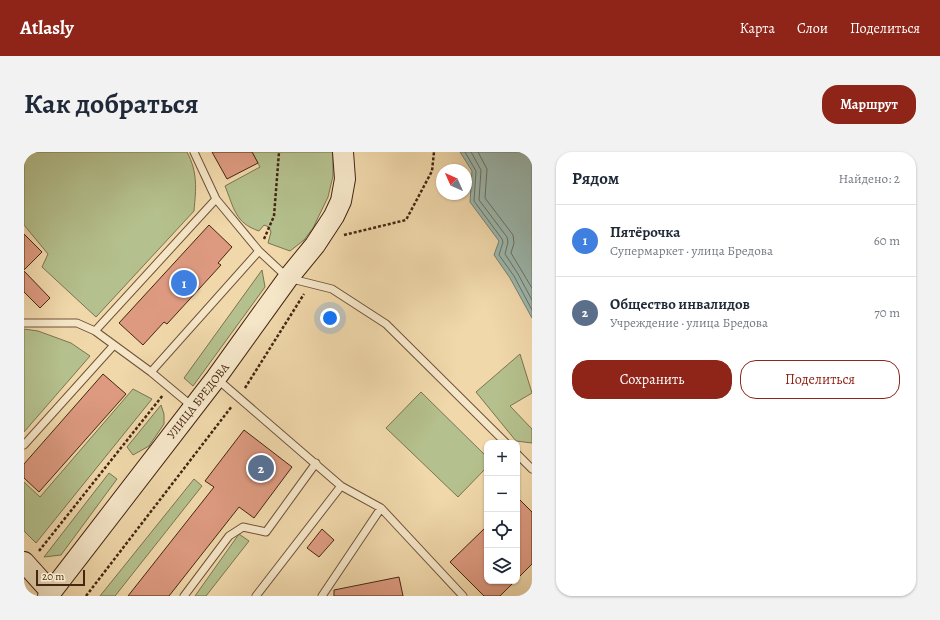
<!DOCTYPE html>
<html lang="ru">
<head>
<meta charset="utf-8">
<style>
  :root { --surface:#fff; --page:#f2f2f3; --text:#1f2937; --muted:#747a83; --line:#e0e1e3; --accent:#8f2418 }
  body { margin:0; font-family:Alegreya,serif; background:var(--page); color:var(--text) }
  .controls { position:absolute; right:12px; bottom:12px; display:grid; overflow:hidden; border-radius:8px; box-shadow:0 1px 3px #0004 }
  .controls button { width:36px; height:36px; display:grid; place-items:center; padding:0; border:0; border-bottom:1px solid var(--line); background:var(--surface); color:var(--text); font:20px sans-serif }
  .compass { position:absolute; left:412px; top:12px; width:36px; height:36px; border-radius:50%; background:var(--surface); box-shadow:0 1px 3px #0004; rotate:315deg }
  .scale { position:absolute; left:12px; bottom:10px; width:49px; box-sizing:border-box; padding-left:4px; border:2px solid #452612; border-top:0; font-size:11px; line-height:14px; white-space:nowrap; color:#452612; -webkit-text-stroke:3px #f5e6c8; paint-order:stroke }
  .you { position:absolute; left:306px; top:166px; width:14px; height:14px; margin:-10px; border:3px solid #fff; border-radius:50%; background:#1a73e8; box-shadow:0 0 0 6px #1a73e833 }
  .badge { display:grid; place-items:center; width:26px; height:26px; border-radius:50%; background:var(--accent); color:#fff; font-size:13px; font-weight:700 }
  .pin { position:absolute; translate:-50% -50%; border:2px solid #fff; box-shadow:0 1px 4px #0006 }
  .list { margin:0; padding:0; list-style:none }
  h2 { display:flex; justify-content:space-between; align-items:center; height:52px; margin:0; padding:0 16px; font-size:17px }
  h2 small { font-size:13px; font-weight:400; color:var(--muted) }
  .list li { display:grid; grid-template-columns:26px 1fr auto; gap:12px; align-items:center; box-sizing:border-box; height:72px; padding:0 16px; border-top:1px solid var(--line) }
  .list b { display:block; font-size:15px; white-space:nowrap }
  .list p { margin:0; font-size:13px; white-space:nowrap; color:var(--muted) }
  .list em { font-size:13px; font-style:normal; color:var(--muted) }
  .actions { display:flex; gap:8px; padding:12px 16px }
  .actions a { flex:1; padding:9px 0; border:1px solid var(--accent); border-radius:16px; text-align:center; font-size:14px; color:var(--accent) }
  .actions .main { background:var(--accent); color:#fff }
  .icon { flex:none; width:22px; height:22px; fill:none; stroke:currentColor; stroke-width:2; stroke-linecap:round; stroke-linejoin:round }
  .map { position:relative; flex:none; width:508px; height:444px; overflow:hidden; border-radius:16px }
  header { display:flex; align-items:center; gap:24px; box-sizing:border-box; height:56px; padding:0 20px; background:var(--accent); color:#fff }
  header strong { font-size:19px }
  nav { display:flex; gap:22px; margin-inline-start:auto; font-size:14px }
  .intro { display:flex; align-items:center; justify-content:space-between; box-sizing:border-box; height:96px; padding:0 24px }
  h1 { margin:0; font-size:28px }
  .button { padding:10px 18px; border-radius:16px; background:var(--accent); color:#fff; font-size:14px; font-weight:700 }
  main { display:flex; gap:24px; padding:0 24px }
  aside { flex:1; background:var(--surface); border-radius:16px; box-shadow:0 1px 3px #0004 }
  .map>svg:first-child { display:block }
  .green { fill:#b4c08d; stroke:#7c7350 }
  .water { fill:#9bb9b0; stroke:#797e71 }
  .lines { fill:none; stroke-linecap:round; stroke-linejoin:round }
  .shore { stroke:#707061; stroke-width:1 }
  .building { fill:#dd9a80; stroke:#452612 }
  .lane-casing { stroke:#705238; stroke-width:9 }
  .secondary-casing { stroke:#452612; stroke-width:22 }
  .path { stroke:#452612; stroke-width:2.5; stroke-dasharray:3 2; stroke-linecap:butt }
  .lane { stroke:#f5e6c8; stroke-width:7 }
  .secondary { stroke:#f5e6c8; stroke-width:20 }
  .labels { text-anchor:middle; stroke-width:3.5; stroke-linejoin:round; paint-order:stroke }
  .street-label { font-size:12px; fill:#452612; stroke:#f5e6c8 }
</style>
</head>
<body>
<header>
<strong>Atlasly</strong>
<nav><a>Карта</a><a>Слои</a><a>Поделиться</a></nav>
</header>
<div class="intro"><h1>Как добраться</h1><a class="button">Маршрут</a></div>
<main>
<div class="map">
<svg width="508" height="444" viewBox="0 0 508 444">
  <rect width="100%" height="100%" fill="#f0d8ab"/>
  <filter id="stains"><feTurbulence type="fractalNoise" baseFrequency=".005" numOctaves="4"/><feColorMatrix values="0 0 0 0 .2 0 0 0 0 .09 0 0 0 0 .02 0 0 0 .5 -.17"/></filter>
  <radialGradient id="worn" r=".72"><stop offset=".6" stop-color="#630" stop-opacity="0"/><stop offset="1" stop-color="#630" stop-opacity=".3"/></radialGradient>
  <!-- green -->
  <path class="green" d="M0 0H163C174 21 172 36 170 59L72 165 18 115 24 102 0 73Z
    M228 0H309V24L304 45 289 76 280 88 266 99 244 91 247 80 245 75 240 73 235 79C211 71 210 56 201 34L236 15Z
    M238 118 241 135 169 234 160 226Z
    M0 177 14 179 47 191 66 204 0 280Z
    M496 202 508 241 486 254 508 277V291L492 289 452 240Z
    M109 237 128 247 12 391 0 379V330L16 345Z
    M397 240 463 305V315L434 345 362 276Z
    M137 253 140 262V272L125 294 109 303 103 295Z
    M85 321 93 327 37 403 20 405Z
    M170 327 178 334 91 444H76Z
    M215 382 225 389 182 444H171Z"/>
  <!-- water -->
  <path class="water" d="M436 0H508V166L486 126 470 103 475 89 446 50 448 19Z"/>
  <g class="lines">
    <!-- shore -->
    <path class="shore" d="M441 0 452 19 450 49 478 87 479 90 475 103 490 124 508 158
      M447 0 457 18 455 48 483 85 484 90 481 102 494 122 508 148
      M454 0 463 17 461 46 489 83 490 91 487 101 508 136"/>
  </g>
  <!-- building -->
  <path class="building" d="M188 0H228L234 11 203 27Z
    M185 73 208 95 194 111 197 113 143 172 140 170 119 193 95 171Z
    M0 82 18 100 0 118Z
    M0 119 26 146 16 156 0 140Z
    M79 222 102 242 15 340 0 326V312Z
    M220 278 268 315 230 366 215 355 145 444H104L190 335 181 329Z
    M493 345 508 360V412L493 427Z
    M463 374V429H491L476 444H460L426 410Z
    M298 377 310 388 295 405 283 396Z
    M375 425 379 444H310V438Z"/>
  <g class="lines">
    <defs>
      <path id="lane" d="M170 0 192 47 235 99
        M0 171H53L71 179 127 220 169 255
        M71 179 192 47
        M127 220 235 99 264 126 308 137 362 172 482 291
        M192 226 317 334 357 356 439 444
        M0 293 90 193
        M493 302 508 317
        M160 444 205 384 219 375 242 380 292 311
        M232 444 317 334
        M298 444 357 356"/>
      <path id="secondary" d="M0 410 27 440
        M24 444 192 226 264 126 291 93 310 64 317 49 321 27 319 0"/>
    </defs>
    <!-- lane casing -->
    <use href="#lane" class="lane-casing"/>
    <!-- secondary casing -->
    <use href="#secondary" class="secondary-casing"/>
    <!-- path -->
    <path class="path" d="M320 83 382 68 408 19 410 0
      M240 87 250 64 255 0
      M221 236 280 142
      M15 399 139 243
      M62 444 208 254"/>
    <!-- lane -->
    <use href="#lane" class="lane"/>
    <!-- secondary -->
    <use href="#secondary" class="secondary"/>
  </g>
  <g class="labels">
    <!-- street labels -->
    <g class="street-label">
      <text transform="translate(174 249) rotate(-52)" y="4">УЛИЦА БРЕДОВА</text>
    </g>
  </g>
  <rect width="100%" height="100%" filter="url(#stains)"/>
  <rect width="100%" height="100%" fill="url(#worn)"/>
</svg>
<div class="controls">
<button>+</button>
<button>−</button>
<button><svg class="icon" aria-label="locate" viewBox="0 0 24 24"><circle cx="12" cy="12" r="6"/><path d="M12 2v4M12 18v4M2 12h4M18 12h4"/></svg></button>
<button><svg class="icon" aria-label="layers" viewBox="0 0 24 24"><path d="M12 4l9 5-9 5-9-5zM3 14l9 5 9-5"/></svg></button>
</div>
<svg class="compass" viewBox="-18 -18 36 36"><path d="M0-13l5 13h-10z" fill="#e53935"/><path d="M0 13l5-13h-10z" fill="#747a83"/></svg>
<div class="scale">20 m</div>
<div class="you"></div>
<div class="pin badge" style="left:160px;top:131px;background:#3f7fe0">1</div>
<div class="pin badge" style="left:237px;top:316px;background:#5c6f8a">2</div>
</div>
<aside>
<h2>Рядом<small>Найдено: 2</small></h2>
<ul class="list">
<li><span class="badge" style="background:#3f7fe0">1</span><div><b>Пятёрочка</b><p>Супермаркет · улица Бредова</p></div><em>60 m</em></li>
<li><span class="badge" style="background:#5c6f8a">2</span><div><b>Общество инвалидов</b><p>Учреждение · улица Бредова</p></div><em>70 m</em></li>
</ul>
<div class="actions"><a class="main">Сохранить</a><a>Поделиться</a></div>
</aside>
</main>
</body>
</html>
